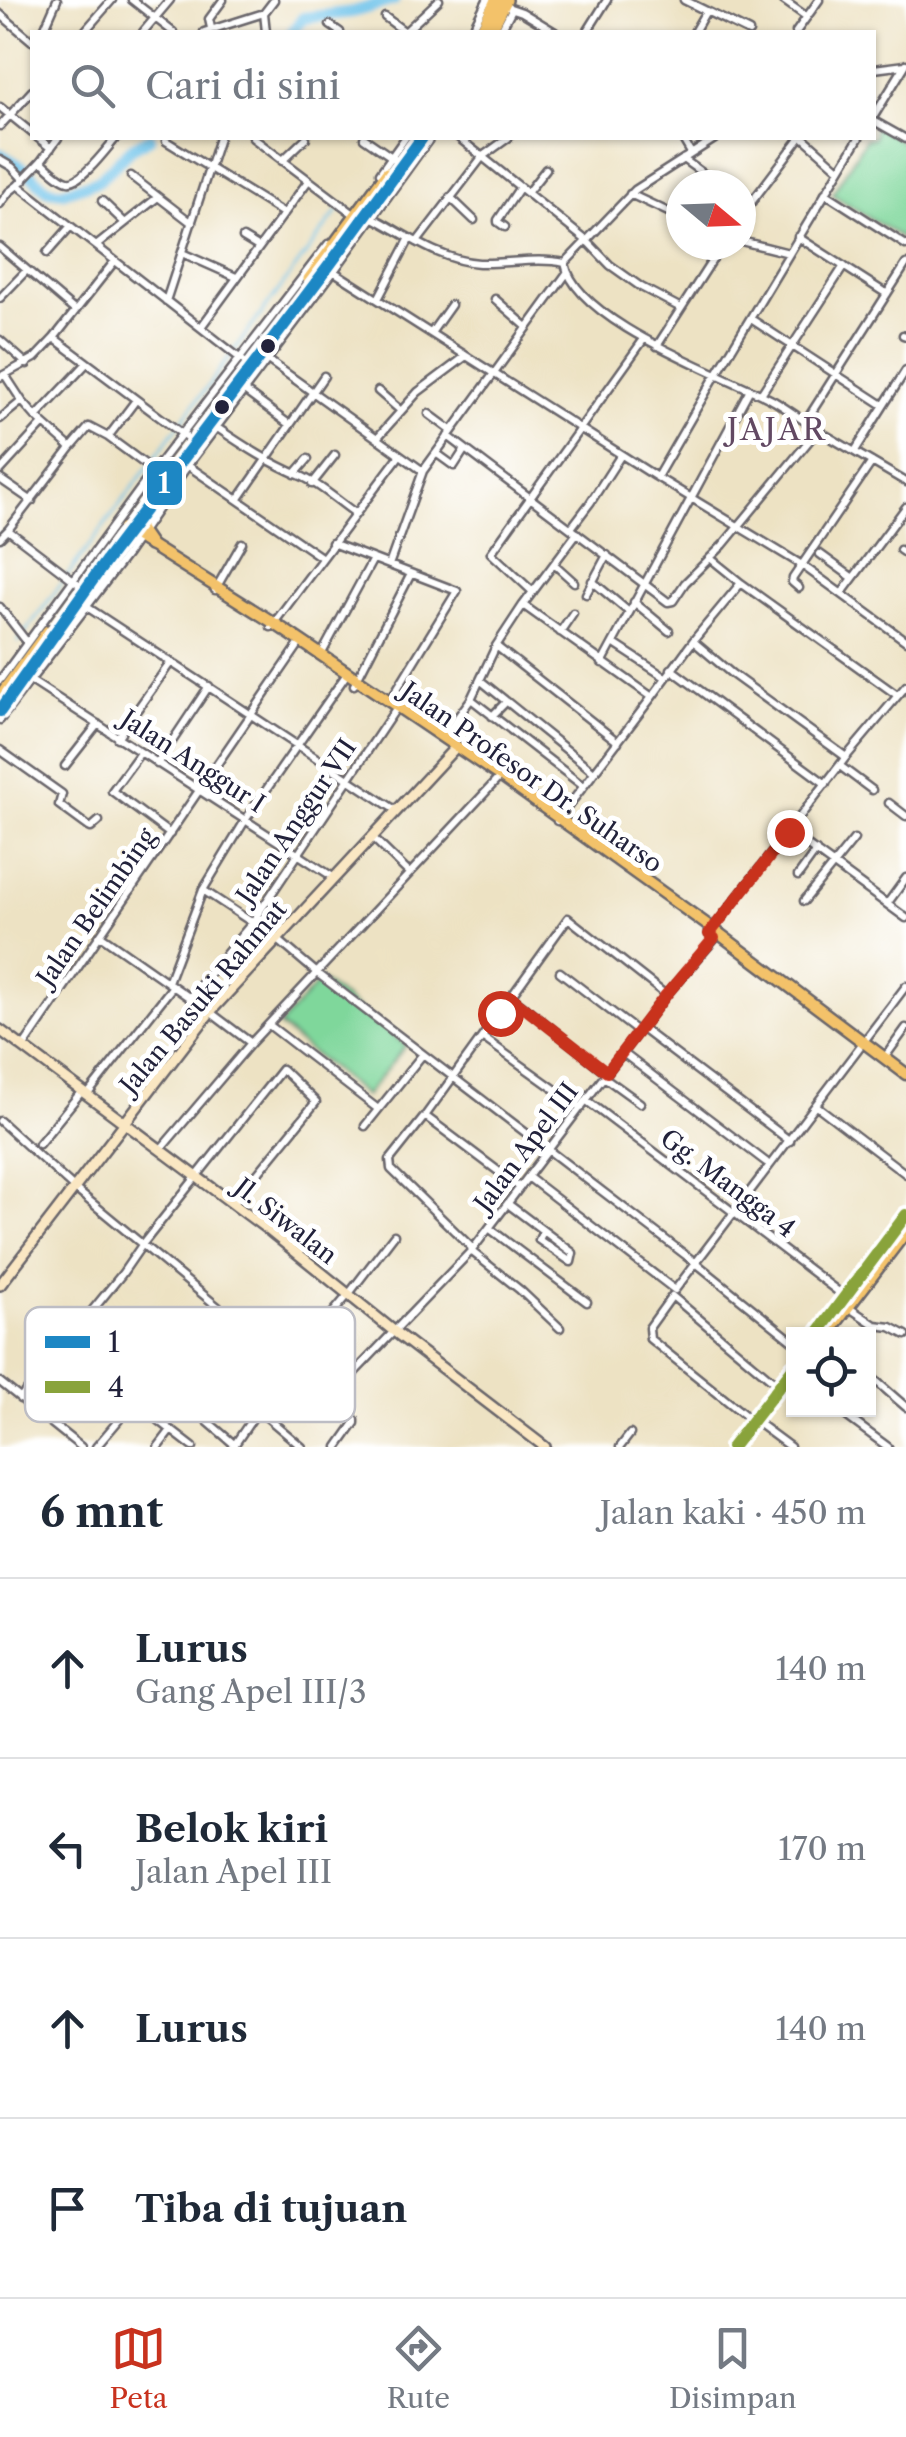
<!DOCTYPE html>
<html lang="id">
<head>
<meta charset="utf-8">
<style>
  :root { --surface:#fff; --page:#f6f6f7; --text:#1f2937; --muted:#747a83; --line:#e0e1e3; --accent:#c8321e }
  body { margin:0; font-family:"Libre Caslon Text",serif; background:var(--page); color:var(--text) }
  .controls { position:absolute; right:30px; bottom:30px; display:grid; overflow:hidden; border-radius:0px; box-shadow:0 2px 8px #0004 }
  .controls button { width:90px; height:90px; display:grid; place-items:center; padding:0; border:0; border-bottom:2px solid var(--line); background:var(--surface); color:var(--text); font:50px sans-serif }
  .compass { position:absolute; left:666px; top:170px; width:90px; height:90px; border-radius:50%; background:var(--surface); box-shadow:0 2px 8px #0004; rotate:109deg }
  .stop { position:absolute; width:30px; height:30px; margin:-22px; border:8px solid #c8321e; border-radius:50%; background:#fff }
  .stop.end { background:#c8321e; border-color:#fff; box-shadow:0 2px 10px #0008 }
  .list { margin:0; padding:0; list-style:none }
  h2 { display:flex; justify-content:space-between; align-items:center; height:130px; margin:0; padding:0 40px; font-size:42px }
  h2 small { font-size:32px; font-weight:400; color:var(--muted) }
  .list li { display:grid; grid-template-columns:65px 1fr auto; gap:30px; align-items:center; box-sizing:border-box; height:180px; padding:0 40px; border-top:2px solid var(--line) }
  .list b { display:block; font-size:38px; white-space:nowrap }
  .list p { margin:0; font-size:32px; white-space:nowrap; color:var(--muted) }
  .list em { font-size:32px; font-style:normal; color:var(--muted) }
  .icon { flex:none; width:55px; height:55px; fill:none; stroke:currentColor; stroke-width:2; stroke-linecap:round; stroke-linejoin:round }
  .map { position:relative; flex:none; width:906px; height:1447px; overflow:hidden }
  .search { position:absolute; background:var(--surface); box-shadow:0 2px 8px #0004; left:30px; right:30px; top:30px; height:110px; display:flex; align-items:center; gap:25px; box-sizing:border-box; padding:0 35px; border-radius:0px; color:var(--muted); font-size:38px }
  .sheet { height:850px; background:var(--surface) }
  nav { display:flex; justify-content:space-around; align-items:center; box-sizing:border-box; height:140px; border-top:2px solid var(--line); background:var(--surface); font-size:28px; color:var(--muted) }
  nav a { display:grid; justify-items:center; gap:5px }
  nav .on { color:var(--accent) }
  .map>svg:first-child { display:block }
  .green { fill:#7fd79b; stroke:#507c6b; stroke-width:2.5 }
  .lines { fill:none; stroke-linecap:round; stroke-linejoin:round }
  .stream { stroke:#6ec3ea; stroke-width:2.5 }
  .river { stroke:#6ec3ea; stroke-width:12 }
  .street-casing { stroke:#69656b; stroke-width:11 }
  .secondary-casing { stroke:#69656b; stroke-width:14 }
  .primary-casing { stroke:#69656b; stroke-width:15 }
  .highway-casing { stroke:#69656b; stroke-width:16 }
  .street { stroke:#fff; stroke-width:6 }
  .secondary { stroke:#fae7c3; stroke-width:9 }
  .primary { stroke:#f3c26a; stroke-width:10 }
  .highway { stroke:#f3c26a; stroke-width:11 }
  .bus-1-casing { stroke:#fff; stroke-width:20 }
  .bus-2-casing { stroke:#fff; stroke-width:20 }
  .bus-1 { stroke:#1d87c4; stroke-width:12 }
  .bus-2 { stroke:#89a33b; stroke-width:12 }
  .route { stroke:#c8321e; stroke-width:12 }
  .bus-dot { fill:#22223b; stroke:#fff; stroke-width:4 }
  .labels { text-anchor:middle; stroke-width:10; stroke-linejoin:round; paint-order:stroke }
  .street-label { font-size:25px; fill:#22223b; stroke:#fff }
  .quarter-label { font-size:30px; letter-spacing:2.5px; fill:#624963; stroke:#fff }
  .key { fill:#fff; stroke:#bdbdc4; stroke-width:2.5 }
  .key-label { font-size:28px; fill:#22223b }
  .line-badge { stroke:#fff; stroke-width:4 }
  .badge-label { font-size:28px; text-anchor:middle; font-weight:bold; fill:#fff }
</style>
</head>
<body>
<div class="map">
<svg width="906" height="1447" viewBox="0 0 906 1447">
  <rect width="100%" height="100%" fill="#fff"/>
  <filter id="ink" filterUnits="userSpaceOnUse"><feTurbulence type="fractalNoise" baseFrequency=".01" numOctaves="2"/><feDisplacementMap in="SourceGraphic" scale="20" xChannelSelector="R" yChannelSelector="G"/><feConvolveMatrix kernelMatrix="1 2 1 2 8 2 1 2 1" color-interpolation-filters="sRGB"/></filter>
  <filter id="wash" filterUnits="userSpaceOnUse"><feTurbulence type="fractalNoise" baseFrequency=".0048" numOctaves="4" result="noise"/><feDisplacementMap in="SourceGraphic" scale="40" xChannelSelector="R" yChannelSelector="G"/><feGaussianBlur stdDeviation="2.25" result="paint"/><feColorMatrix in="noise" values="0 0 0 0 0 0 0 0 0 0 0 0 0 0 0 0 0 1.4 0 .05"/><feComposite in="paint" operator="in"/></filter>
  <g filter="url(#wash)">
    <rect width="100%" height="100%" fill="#ede2c3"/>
    <!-- green -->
    <path class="green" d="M874 126 906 144V241L832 194 866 138H874Z
      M320 980 406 1045 365 1096 279 1026Z"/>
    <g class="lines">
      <!-- stream -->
      <path class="stream" d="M18 642 339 209"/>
      <!-- river -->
      <path class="river" d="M292 32 303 18 353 12 394 0
        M0 154 23 168 48 190 63 192 98 181 132 148 150 138"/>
    </g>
  </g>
  <g filter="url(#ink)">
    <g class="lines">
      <defs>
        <path id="street" d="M132 0 173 32
          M684 0 749 32
          M783 0 807 17
          M0 14 32 41
          M385 17 405 32
          M330 25 340 32
          M211 28 209 19 223 0
          M43 32 57 0
          M84 32 112 0
          M143 32 170 0
          M204 32 264 13
          M266 32 264 13 274 0
          M405 32 439 0
          M471 32 487 0 522 12 555 32
          M500 32 512 9
          M587 32 607 0
          M694 32 706 11
          M796 32 819 0
          M874 69 905 65
          M0 107 32 133
          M874 116 906 64
          M874 121 906 139
          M0 126 32 91
          M38 138 51 148
          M58 138 41 161 18 185 246 363
          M253 138 355 215
          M364 138 396 160
          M459 138 587 241 610 265 641 287 681 308
          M682 138 691 153
          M804 138 839 169
          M166 141 283 213
          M683 159 719 185
          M0 160 12 167 24 180
          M41 161C48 167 59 179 68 181 81 184 108 147 116 138
          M282 161 306 138
          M380 173 405 138
          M131 176 192 223
          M527 193 546 169
          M825 193 906 245
          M630 194 681 218
          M450 197 474 220
          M102 201 125 223
          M0 204 9 192 18 185
          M741 216 800 138
          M372 217C405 234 441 261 479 263 508 264 537 257 565 263
          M505 227 498 222V220L520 187
          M798 237 887 294
          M243 238 258 247
          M741 241 789 253
          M417 242 483 156 508 138
          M96 246 158 197
          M0 247 74 310
          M47 253 70 227
          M182 253 236 277
          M114 262 54 338 189 439
          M565 263C576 323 724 374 774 401 789 410 804 421 819 431 848 448 877 465 906 482
          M565 263 635 190 716 138
          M333 271 655 476 802 565 906 641
          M0 298 27 270
          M378 299 410 238
          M495 299 527 327
          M166 301 219 138
          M751 319 883 405
          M201 327 308 181
          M431 333 451 305
          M903 335 906 336
          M0 340 27 364
          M657 346 722 245
          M265 358 423 471
          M5 375 22 401
          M0 377 35 358 54 338
          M243 390 290 425
          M378 391 401 411
          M761 394 844 266
          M429 414 452 431
          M36 417 71 448 89 427 108 437 136 400
          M0 419 22 401 36 417 87 363
          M806 421 906 264
          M216 427C244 446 270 463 301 476 318 483 339 502 355 513
          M448 436 668 602 673 601 685 583 723 545 818 430
          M108 437 161 476
          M377 438 418 392 466 356
          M855 451 906 370
          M436 453 454 466 465 449
          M187 465 321 557
          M0 471 42 425
          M295 474 308 459
          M657 477 716 375 859 138
          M0 479 32 501
          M312 484 335 455
          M238 500 324 376
          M571 528 590 503 621 455
          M8 530 71 448
          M0 538 8 530 80 585
          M332 543 457 591 389 702
          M900 550 906 554
          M820 554 853 578
          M710 558 741 583
          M554 564 574 582
          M389 565 423 471 567 273
          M592 581 629 612
          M799 588 792 582 793 578 872 462
          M215 590 242 543
          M533 592 491 553 644 339
          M842 593 906 507
          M586 594 607 555
          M634 602 669 631
          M523 605 577 533
          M0 607 27 642
          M87 607 397 811
          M271 627 400 455
          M560 632 573 613
          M693 641 732 674 846 757
          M613 643 665 677
          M496 646 618 742
          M321 655 373 559
          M602 663 750 389
          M671 669 826 784
          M28 679 333 877
          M0 680 154 470 328 244
          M480 680 594 772
          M354 685 411 574
          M652 697 693 641 741 583 897 695
          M471 699 583 786
          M492 716 506 702
          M0 720 127 554 188 465 334 271 430 138
          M443 737 471 699 496 646 523 605 652 697 557 821
          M117 738 171 662
          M0 750 62 794 59 805 89 827 91 828 99 821
          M140 753 112 791 170 834
          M157 764 209 686
          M65 766 98 724
          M840 766 872 790
          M889 803 906 816
          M789 832 906 918
          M372 837 409 873
          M798 876 816 851
          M203 890 277 939 317 973 696 1263 794 1342
          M804 901 854 839
          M887 904 906 878
          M709 934 846 757 906 686
          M100 935 210 1012 251 1043
          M560 972 638 1032
          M168 982 203 890 246 819 344 678
          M512 997 607 1073
          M189 998 252 923 395 710
          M269 1025 378 1109
          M641 1028 790 1141
          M482 1037 581 1108
          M24 1046 298 646
          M623 1053 766 1162
          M885 1057 906 1028
          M604 1077 640 1103
          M88 1094 173 986
          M587 1101 844 1296
          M817 1106 906 1174
          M425 1116 518 1186
          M0 1121 74 1188 355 1420V1423L338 1447
          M365 1126 423 1054
          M39 1144 82 1091
          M160 1150 251 1043 497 780
          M528 1177 675 1290
          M508 1204 573 1253 571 1262 539 1240 543 1231
          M489 1228 587 1302
          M473 1249 391 1169 390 1160 425 1116 568 918 666 995
          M471 1251 520 1290 560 1328
          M675 1290 906 986
          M672 1296 649 1328 650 1339 746 1416
          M672 1296 779 1386
          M845 1305 875 1325 891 1327 906 1335
          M120 1334 161 1371
          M64 1346 171 1430
          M868 1374 906 1407
          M0 1382 81 1447
          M237 1392 302 1447
          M20 1399 122 1274 142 1245 282 1069 316 1102 233 1204
          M329 1399 473 1249 666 995 719 934
          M838 1410 888 1447
          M300 1415 320 1393
          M207 1421 235 1445
          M759 1424 790 1447
          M96 1447 181 1347 214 1305
          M158 1447 171 1430 193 1447
          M233 1447 288 1366 348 1295 394 1235
          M620 1447 630 1434"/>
        <path id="secondary" d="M0 1030 271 1232 395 1332 545 1447
          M0 1285 210 1012 453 750"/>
        <path id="primary" d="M123 528 274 623 500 776 713 929 906 1074"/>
        <path id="highway" d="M481 32 496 0
          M490 32 506 0
          M309 279 387 173
          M140 516 139 529 150 545
          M0 696 48 631
          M0 711 108 558 328 267 422 138
          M817 1334 906 1215
          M827 1334 906 1231
          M732 1447 794 1366"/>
      </defs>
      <!-- street casing -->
      <use href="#street" class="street-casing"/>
      <!-- secondary casing -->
      <use href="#secondary" class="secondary-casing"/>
      <!-- primary casing -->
      <use href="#primary" class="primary-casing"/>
      <!-- highway casing -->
      <use href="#highway" class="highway-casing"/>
      <!-- street -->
      <use href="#street" class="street"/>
      <!-- secondary -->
      <use href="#secondary" class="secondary"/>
      <!-- primary -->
      <use href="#primary" class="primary"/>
      <!-- highway -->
      <use href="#highway" class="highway"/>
      <defs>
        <path id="bus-1" d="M0 711 108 558 328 267 422 138"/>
        <path id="bus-2" d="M817 1334 906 1215
          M732 1447 794 1367"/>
      </defs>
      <!-- bus-1 casing -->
      <use href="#bus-1" class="bus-1-casing"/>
      <!-- bus-2 casing -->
      <use href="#bus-2" class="bus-2-casing"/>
      <!-- bus-1 -->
      <use href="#bus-1" class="bus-1"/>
      <!-- bus-2 -->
      <use href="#bus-2" class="bus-2"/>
    </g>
  </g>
  <g class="lines" filter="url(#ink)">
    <!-- route -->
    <path class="route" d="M500 1013 512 998 607 1072 666 995 714 938 709 934 789 832"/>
  </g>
  <!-- markers -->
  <g class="bus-dot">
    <circle cx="268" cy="346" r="9"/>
    <circle cx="222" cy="407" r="9"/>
  </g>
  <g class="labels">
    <!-- street labels -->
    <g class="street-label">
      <text transform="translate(193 761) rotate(33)" y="9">Jalan Anggur I</text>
      <text transform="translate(532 777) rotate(35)" y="9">Jalan Profesor Dr. Suharso</text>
      <text transform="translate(296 821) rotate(-56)" y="9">Jalan Anggur VII</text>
      <text transform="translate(96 907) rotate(-55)" y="9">Jalan Belimbing</text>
      <text transform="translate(203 997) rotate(-50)" y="9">Jalan Basuki Rahmat</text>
      <text transform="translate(526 1147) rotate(-53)" y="9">Jalan Apel III</text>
      <text transform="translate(728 1183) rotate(37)" y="9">Gg. Mangga 4</text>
      <text transform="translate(286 1221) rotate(38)" y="9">Jl. Siwalan</text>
    </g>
    <!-- quarter labels -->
    <g class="quarter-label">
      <text x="777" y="440">JAJAR</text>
    </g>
  </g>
  <!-- legend -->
  <rect x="25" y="1307" width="330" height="115" rx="15" class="key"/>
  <rect x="45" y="1336" width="45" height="12" fill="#1d87c4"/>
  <rect x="45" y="1381" width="45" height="12" fill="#89a33b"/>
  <g class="key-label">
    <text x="108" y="1352">1</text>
    <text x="108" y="1397">4</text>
  </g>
  <rect class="line-badge" x="145" y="459" width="39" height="48" rx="10" fill="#1d87c4"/>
  <g class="badge-label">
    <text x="164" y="493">1</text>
  </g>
</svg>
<div class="controls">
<button><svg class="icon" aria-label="locate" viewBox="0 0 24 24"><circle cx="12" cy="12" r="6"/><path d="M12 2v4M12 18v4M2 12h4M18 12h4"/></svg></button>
</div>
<svg class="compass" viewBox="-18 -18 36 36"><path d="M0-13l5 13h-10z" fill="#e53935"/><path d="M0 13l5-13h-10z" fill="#747a83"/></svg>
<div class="stop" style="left:500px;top:1013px"></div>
<div class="stop end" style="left:789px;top:832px"></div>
<div class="search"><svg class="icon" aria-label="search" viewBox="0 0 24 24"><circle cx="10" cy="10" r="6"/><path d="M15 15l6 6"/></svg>Cari di sini</div>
</div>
<section class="sheet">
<h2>6 mnt<small>Jalan kaki · 450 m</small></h2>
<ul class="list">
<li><svg class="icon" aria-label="ahead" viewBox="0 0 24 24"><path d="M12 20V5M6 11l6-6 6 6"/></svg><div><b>Lurus</b><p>Gang Apel III/3</p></div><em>140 m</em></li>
<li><svg class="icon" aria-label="left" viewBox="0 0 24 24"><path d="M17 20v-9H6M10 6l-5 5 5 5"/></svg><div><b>Belok kiri</b><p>Jalan Apel III</p></div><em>170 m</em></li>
<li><svg class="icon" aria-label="ahead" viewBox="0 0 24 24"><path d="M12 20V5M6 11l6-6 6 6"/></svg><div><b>Lurus</b></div><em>140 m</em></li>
<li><svg class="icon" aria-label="arrive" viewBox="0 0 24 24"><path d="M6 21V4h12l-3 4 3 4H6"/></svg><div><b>Tiba di tujuan</b></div></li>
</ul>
</section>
<nav>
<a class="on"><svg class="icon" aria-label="map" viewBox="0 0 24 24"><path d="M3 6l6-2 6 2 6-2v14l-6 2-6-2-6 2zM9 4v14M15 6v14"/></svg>Peta</a>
<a><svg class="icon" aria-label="directions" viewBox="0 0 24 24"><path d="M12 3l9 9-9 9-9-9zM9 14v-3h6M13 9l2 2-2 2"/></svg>Rute</a>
<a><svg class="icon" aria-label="saved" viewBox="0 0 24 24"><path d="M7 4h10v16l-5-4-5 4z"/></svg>Disimpan</a>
</nav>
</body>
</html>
